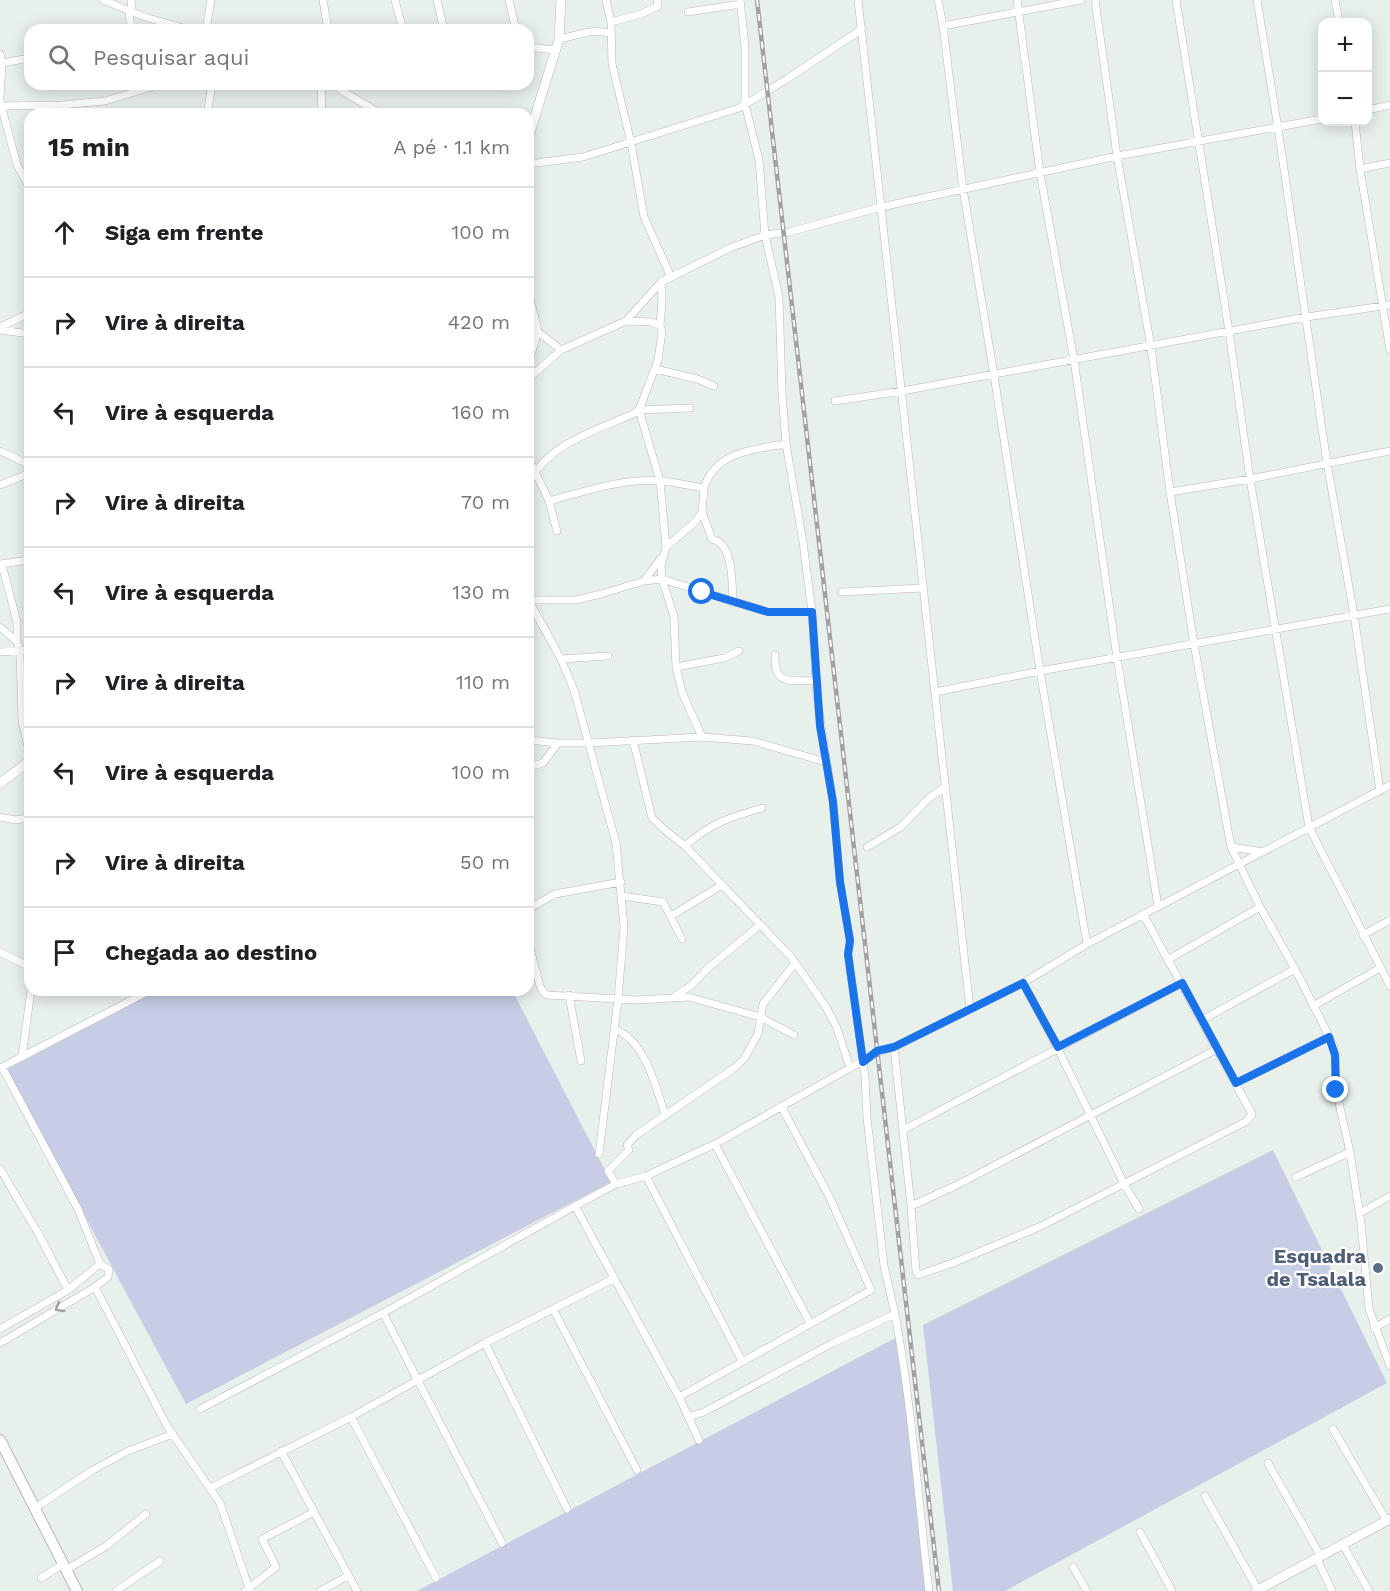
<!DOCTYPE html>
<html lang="pt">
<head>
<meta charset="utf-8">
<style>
  :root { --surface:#fff; --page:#f2f2f2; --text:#202124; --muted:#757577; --line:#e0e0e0 }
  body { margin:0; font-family:"Work Sans",sans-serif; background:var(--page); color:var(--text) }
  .controls { position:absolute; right:18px; top:18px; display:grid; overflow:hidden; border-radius:12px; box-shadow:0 3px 15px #0003 }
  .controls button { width:54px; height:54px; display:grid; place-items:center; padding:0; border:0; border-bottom:2px solid var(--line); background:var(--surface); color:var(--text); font:30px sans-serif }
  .stop { position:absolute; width:18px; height:18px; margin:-14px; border:4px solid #1a73e8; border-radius:50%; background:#fff }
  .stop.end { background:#1a73e8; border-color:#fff; box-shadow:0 2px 6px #0008 }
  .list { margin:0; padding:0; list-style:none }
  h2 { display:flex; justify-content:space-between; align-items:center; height:78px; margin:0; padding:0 24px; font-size:26px }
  h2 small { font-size:20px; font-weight:400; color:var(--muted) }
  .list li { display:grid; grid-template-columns:39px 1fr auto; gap:18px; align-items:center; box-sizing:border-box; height:90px; padding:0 24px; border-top:2px solid var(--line) }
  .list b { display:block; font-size:22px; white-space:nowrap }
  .list em { font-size:20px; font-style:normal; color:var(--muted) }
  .icon { flex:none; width:33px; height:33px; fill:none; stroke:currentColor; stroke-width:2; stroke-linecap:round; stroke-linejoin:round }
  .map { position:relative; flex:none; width:1390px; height:1591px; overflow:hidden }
  .search { position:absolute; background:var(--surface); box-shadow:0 3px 15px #0003; left:24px; top:24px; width:510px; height:66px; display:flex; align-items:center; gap:15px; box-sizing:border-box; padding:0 21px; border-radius:18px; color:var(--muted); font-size:22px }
  .panel { position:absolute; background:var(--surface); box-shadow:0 3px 15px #0003; left:24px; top:108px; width:510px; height:888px; border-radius:18px }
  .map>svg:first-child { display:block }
  .green { fill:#c6cde5 }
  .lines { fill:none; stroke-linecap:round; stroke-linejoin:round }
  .minor-casing { stroke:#bdb7ba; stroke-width:8 }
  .tertiary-casing { stroke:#bdb7ba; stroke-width:10 }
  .secondary-casing { stroke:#bab4b8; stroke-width:12 }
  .minor { stroke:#fff; stroke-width:7 }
  .tertiary { stroke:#fff; stroke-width:9 }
  .secondary { stroke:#fff; stroke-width:10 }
  .rail-casing { stroke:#a3a0a2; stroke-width:4.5 }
  .rail { stroke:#fff; stroke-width:2; stroke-dasharray:7; stroke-linecap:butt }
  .oneway { stroke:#a39fa2 }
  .route { stroke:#1a73e8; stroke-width:8 }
  .service-dot { fill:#5c6f8a; stroke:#fff; stroke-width:2 }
  .labels { text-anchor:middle; stroke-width:4.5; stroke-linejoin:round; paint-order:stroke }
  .service-label { font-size:20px; font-weight:bold; fill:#4e5e75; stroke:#fff; text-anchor:end }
</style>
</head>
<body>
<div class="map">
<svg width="1390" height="1591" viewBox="0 0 1390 1591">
  <rect width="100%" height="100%" fill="#e8f0ec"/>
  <!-- green -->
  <path class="green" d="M157 990H512L611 1182 186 1404 6 1070Z
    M1273 1150 1387 1383 1005 1591H953L923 1325Z
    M899 1336 925 1591H417Z"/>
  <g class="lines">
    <defs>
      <path id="minor" d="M103 0 145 17 190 30
        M131 0 132 12
        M323 0 328 30
        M395 0 403 30
        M437 0 444 30
        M509 0 516 30
        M606 0 611 22 612 64 631 143 644 217 671 277
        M858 0 970 1009
        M938 0 943 26 963 189 994 375 1040 671 1087 944
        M1017 0 1040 173 1074 360 1117 658 1158 906
        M1095 0 1117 156 1151 347 1170 492 1194 644 1231 847 1260 907 1295 969 1333 1044 1335 1055 1336 1090 1350 1152 1361 1223 1369 1309 1390 1366
        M1176 0 1229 331 1250 479 1309 827 1390 986
        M1257 0 1278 128 1327 463 1354 615 1380 791
        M1335 0 1339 22
        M129 11 131 30
        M688 12 741 4
        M611 22 641 14 658 6 657 0
        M943 26 1081 0
        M206 30 211 0
        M559 39C575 36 596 27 611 34
        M528 47 555 50
        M0 54 2 63 0 98
        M2 63 30 58
        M321 84 322 114
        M334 84 344 92 381 114
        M0 101 17 165 30 188
        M0 106 62 105 105 101 161 84
        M1368 110 1390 105
        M207 114 212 84
        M1355 122 1360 169 1390 350
        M528 164 583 157 739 108 787 79 862 29
        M1360 169 1390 163
        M626 321 652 322 660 326 662 332 658 360 639 410 660 481 666 547
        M660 326 662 300 661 282
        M0 327 30 313
        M0 330 30 334
        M537 331 561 350 626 321 661 282 730 248 765 235 789 232 881 207 1117 156 1322 119
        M655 369 697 379 714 386
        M528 379 561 350
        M835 401 902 391 1306 317 1390 305
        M0 451 30 465
        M528 457 549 501 557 531
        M528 483C550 443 594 431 633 414L639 410 690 408
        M0 485 30 473
        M1170 492 1250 479 1390 451
        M549 501C586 491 623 478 661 481 675 482 690 486 704 488 715 452 753 449 786 444
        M702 512 712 539C734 543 732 585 733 603
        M0 564 30 560
        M0 566 4 572 17 622V642
        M644 581 661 558
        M842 592 923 588
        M528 599 561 659 574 690 616 843 624 927 618 999 599 1154
        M528 600H576L601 594 644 581 662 579 768 612H812
        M0 627 17 642 20 651 22 721 30 755
        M0 652 30 650
        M775 655C774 688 791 679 816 681
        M561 659 608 656
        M676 667 724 658 739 651
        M935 692 1040 671 1390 609
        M702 737 682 692 676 667 674 617 662 579 661 567 666 547 695 522 702 512 704 488
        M528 740 558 743H589L702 737 753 741 826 762
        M633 740 652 818 666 831 685 846 791 957 826 1007 837 1028 850 1068
        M528 767 543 763 558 743
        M0 817 15 820 30 818
        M685 846C713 822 728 818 762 808
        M867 847 901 827 929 798 945 787
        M1231 847 1263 852
        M622 896 663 902 682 939
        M528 909 555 894 621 882
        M671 916 722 885
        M1363 935 1390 920
        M528 941 540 986 543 992 547 995 637 1000 689 997 760 1017 794 1035
        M0 952 28 966 30 973
        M1169 959 1260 907
        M1023 983 1057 1047 1124 1184 1139 1209
        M569 995 581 1061
        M675 996 692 985 708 968 760 925
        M1313 1006 1380 968
        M1202 1020 1295 969
        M614 1029C645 1040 656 1087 665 1115
        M894 1047 911 1206 916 1271 918 1275 953 1263 1039 1227 1247 1121 1252 1114 1143 914
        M22 1057 31 990
        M1236 1083 1329 1037
        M903 1130 1182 983
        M715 1144 810 1323
        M0 1169 38 1233 68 1290
        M646 1176 742 1361
        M1296 1177 1350 1152
        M616 1184 608 1171 629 1150 627 1145 636 1135 733 1069 744 1059 758 1034 763 1004 795 963
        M575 1206 679 1397 699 1440
        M911 1206 957 1185 1217 1049
        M1360 1213 1390 1196
        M95 1287 167 1426 220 1503 250 1591
        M553 1309 637 1470
        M383 1313 502 1543
        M895 1314C912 1406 918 1499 929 1591
        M1374 1328 1390 1319
        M0 1329 68 1290 100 1264
        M0 1343 95 1287 108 1277 109 1270 100 1264 78 1209 2 1067 151 990
        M485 1343 567 1509
        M679 1397 871 1290 830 1198 781 1106
        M200 1409 383 1313 575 1206 616 1184 646 1176 715 1144 850 1068C867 1060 874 1052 894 1047L1023 983 1087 944 1390 785
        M351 1417 436 1578
        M688 1417 704 1412 831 1344 895 1314 884 1266 867 1118 865 1076 848 954 850 941 840 882 833 802 817 698 812 612 803 542 786 444 782 393 779 297 765 235 759 160 745 104V46L740 0
        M1333 1429 1387 1521
        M281 1451 357 1591
        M1268 1463 1321 1557
        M210 1488 351 1417 485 1343 613 1279
        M1205 1496 1258 1590
        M35 1508 93 1470 128 1451 173 1434
        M1140 1532 1172 1591
        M1343 1545 1369 1591
        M1317 1559 1332 1591
        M1073 1567 1087 1591
        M66 1570 106 1546 146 1514
        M41 1578 63 1564
        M116 1591 160 1561
        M245 1591 276 1567 262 1539 314 1512
        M320 1591 348 1576"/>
      <path id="tertiary" d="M528 139 559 39 561 0
        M528 294 537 331 528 361
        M0 783 30 761
        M1256 1591 1390 1519"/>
      <path id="secondary" d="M0 1440 77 1591"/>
    </defs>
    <!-- minor casing -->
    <use href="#minor" class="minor-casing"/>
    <!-- tertiary casing -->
    <use href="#tertiary" class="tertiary-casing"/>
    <!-- secondary casing -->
    <use href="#secondary" class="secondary-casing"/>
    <!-- minor -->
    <use href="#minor" class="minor"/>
    <!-- tertiary -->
    <use href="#tertiary" class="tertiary"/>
    <!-- secondary -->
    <use href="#secondary" class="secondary"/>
    <defs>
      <path id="rail" d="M757 0 939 1591"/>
    </defs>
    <!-- rail casing -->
    <use href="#rail" class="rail-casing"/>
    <!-- rail -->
    <use href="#rail" class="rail"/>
  </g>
  <!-- one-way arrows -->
  <defs><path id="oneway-chevron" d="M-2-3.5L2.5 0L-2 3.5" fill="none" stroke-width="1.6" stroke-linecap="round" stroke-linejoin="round" transform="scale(1.5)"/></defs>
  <use class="oneway" href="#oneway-chevron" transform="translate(59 1308) rotate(150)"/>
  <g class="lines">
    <!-- route -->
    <path class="route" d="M702 592 768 612H812L820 726 833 802 840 882 850 941 848 954 863 1062 877 1051 894 1047 1023 983 1058 1047 1182 983 1236 1083 1329 1037 1335 1055 1336 1090"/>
  </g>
  <!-- markers -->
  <circle class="service-dot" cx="1378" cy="1268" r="6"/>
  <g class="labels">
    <!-- service labels -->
    <g class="service-label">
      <text x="1366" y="1263">Esquadra<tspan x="1366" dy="23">de Tsalala</tspan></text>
    </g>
  </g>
</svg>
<div class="controls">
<button>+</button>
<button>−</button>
</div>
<div class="stop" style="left:702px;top:592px"></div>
<div class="stop end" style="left:1336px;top:1090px"></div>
<div class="search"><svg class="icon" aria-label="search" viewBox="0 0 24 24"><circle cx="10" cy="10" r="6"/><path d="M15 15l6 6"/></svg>Pesquisar aqui</div>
<section class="panel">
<h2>15 min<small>A pé · 1.1 km</small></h2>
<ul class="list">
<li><svg class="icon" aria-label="ahead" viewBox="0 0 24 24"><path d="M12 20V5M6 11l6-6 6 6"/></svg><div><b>Siga em frente</b></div><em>100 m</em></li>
<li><svg class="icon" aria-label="right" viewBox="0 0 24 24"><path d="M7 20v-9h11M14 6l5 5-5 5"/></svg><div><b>Vire à direita</b></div><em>420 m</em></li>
<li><svg class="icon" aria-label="left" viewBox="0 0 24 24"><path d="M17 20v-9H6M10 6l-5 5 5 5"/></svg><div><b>Vire à esquerda</b></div><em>160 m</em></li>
<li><svg class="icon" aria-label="right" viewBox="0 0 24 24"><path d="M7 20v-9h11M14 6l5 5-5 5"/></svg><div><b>Vire à direita</b></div><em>70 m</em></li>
<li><svg class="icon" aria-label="left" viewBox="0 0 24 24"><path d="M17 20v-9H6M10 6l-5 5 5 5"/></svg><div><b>Vire à esquerda</b></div><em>130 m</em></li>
<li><svg class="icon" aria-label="right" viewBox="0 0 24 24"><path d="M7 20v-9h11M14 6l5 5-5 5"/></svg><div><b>Vire à direita</b></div><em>110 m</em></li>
<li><svg class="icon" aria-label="left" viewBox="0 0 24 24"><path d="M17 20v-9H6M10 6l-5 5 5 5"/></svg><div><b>Vire à esquerda</b></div><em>100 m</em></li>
<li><svg class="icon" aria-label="right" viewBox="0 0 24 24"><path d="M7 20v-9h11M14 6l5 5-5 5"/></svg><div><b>Vire à direita</b></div><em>50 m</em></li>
<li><svg class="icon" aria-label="arrive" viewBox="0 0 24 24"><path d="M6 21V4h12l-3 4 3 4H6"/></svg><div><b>Chegada ao destino</b></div></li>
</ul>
</section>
</div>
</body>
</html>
